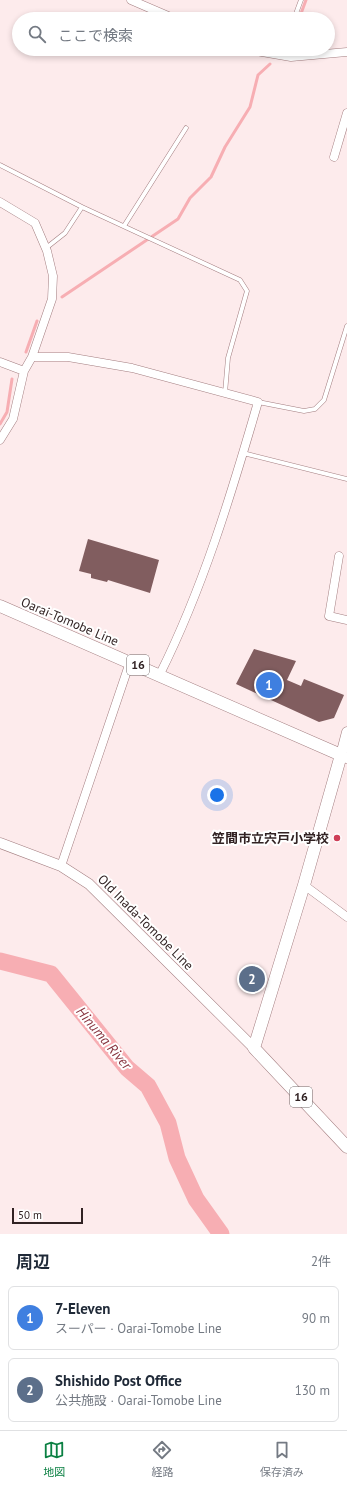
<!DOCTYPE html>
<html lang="ja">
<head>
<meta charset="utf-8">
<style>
  :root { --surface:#fff; --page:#f6f6f7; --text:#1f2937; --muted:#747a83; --line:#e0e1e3; --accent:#0b8043 }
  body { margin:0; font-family:"PT Sans","Noto Sans JP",sans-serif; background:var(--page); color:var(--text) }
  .scale { position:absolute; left:12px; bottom:10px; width:71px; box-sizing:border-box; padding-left:4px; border:2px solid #312223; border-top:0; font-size:11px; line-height:14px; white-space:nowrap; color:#312223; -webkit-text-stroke:3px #fff; paint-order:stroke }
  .you { position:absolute; left:217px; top:795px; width:14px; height:14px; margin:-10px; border:3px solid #fff; border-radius:50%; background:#1a73e8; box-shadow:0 0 0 6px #1a73e833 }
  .badge { display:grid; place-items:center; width:26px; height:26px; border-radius:50%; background:var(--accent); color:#fff; font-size:13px; font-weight:700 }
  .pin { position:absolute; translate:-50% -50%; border:2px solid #fff; box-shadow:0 1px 4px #0006 }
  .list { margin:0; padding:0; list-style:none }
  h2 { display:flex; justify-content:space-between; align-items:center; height:52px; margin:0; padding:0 16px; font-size:17px }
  h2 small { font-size:13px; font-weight:400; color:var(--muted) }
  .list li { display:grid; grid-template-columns:26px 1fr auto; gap:12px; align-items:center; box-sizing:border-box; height:64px; margin:0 8px 8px; padding:0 8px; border:1px solid var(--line); border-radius:6px }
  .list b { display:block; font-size:15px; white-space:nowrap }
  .list p { margin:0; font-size:13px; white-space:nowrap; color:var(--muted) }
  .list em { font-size:13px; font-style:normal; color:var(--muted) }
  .icon { flex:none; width:22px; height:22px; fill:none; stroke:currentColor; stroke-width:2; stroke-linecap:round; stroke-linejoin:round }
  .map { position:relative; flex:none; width:347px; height:1234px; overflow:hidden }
  .search { position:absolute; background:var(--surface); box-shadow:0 2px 6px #0003; left:12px; right:12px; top:12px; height:44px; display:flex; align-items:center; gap:10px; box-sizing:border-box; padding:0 14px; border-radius:22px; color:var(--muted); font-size:15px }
  .sheet { height:196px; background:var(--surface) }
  nav { display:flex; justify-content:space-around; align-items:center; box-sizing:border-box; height:56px; border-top:1px solid var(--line); background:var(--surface); font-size:11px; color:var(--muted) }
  nav a { display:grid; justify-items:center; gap:2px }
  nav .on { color:var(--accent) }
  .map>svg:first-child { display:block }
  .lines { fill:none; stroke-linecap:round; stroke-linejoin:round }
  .stream { stroke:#f7aeb3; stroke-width:3 }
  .river { stroke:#f7aeb3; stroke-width:17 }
  .building { fill:#815d5f }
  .service-casing { stroke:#a37e80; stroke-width:5 }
  .minor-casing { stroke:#a37e80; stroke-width:9 }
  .tertiary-casing { stroke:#a37e80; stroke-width:11 }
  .primary-casing { stroke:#a37e80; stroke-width:13 }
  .service { stroke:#fff; stroke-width:4 }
  .minor { stroke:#fff; stroke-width:8 }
  .tertiary { stroke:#fff; stroke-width:10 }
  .primary { stroke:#fff; stroke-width:12 }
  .poi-dot { fill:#ce3e57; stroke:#fff; stroke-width:1.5 }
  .labels { text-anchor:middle; stroke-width:4; stroke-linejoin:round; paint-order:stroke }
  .shield { fill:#fff; stroke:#6f6465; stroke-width:1 }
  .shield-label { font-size:12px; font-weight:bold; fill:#312223 }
  .street-label { font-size:13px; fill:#312223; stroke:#fff }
  .poi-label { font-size:13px; font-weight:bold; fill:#312223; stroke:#fff; text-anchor:end }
  .water-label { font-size:14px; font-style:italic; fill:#86323d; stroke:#fff }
</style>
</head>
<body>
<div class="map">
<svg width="347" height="1234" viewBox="0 0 347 1234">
  <rect width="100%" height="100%" fill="#fdebec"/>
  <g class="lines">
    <!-- stream -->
    <path class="stream" d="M299 19 306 0
      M62 297 178 219 190 198 211 177 225 147 250 107 258 75 270 64
      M26 352 37 321
      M0 424 7 412 12 379"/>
    <!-- river -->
    <path class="river" d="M0 961 51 974 127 1068 148 1086 168 1123 177 1158 196 1199 221 1234"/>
  </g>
  <!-- building -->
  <path class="building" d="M88 539 159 560 150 593 108 580 107 582 91 578V574L79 571Z
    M254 649 296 661 287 680 301 686 304 679 344 695 334 718 319 722 236 684Z
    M248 968 263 973 256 991 241 985Z"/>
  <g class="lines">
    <defs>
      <path id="service" d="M294 19 301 0
        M0 165 82 207
        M124 226 186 128
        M46 248 65 233 82 207 240 280 247 291 228 358 225 393
        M258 402 304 411 315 409 324 400 347 326
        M243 453 347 479"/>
      <path id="minor" d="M131 0 175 19
        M244 49 291 57 347 52
        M334 157 347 113
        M0 202 35 223 47 251 53 276 52 299 32 357
        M0 362 24 371 13 419 0 440
        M24 371 32 357H68L132 368 258 402C231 495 203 588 160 674
        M339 556 329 616 347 620
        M61 866 130 662
        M304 885 347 917"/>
      <path id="tertiary" d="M347 732 341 755 347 758
        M0 843 61 866 89 884 254 1048"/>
      <path id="primary" d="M0 606 341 755 304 885 254 1048 347 1147"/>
    </defs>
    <!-- service casing -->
    <use href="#service" class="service-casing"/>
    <!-- minor casing -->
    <use href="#minor" class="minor-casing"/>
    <!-- tertiary casing -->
    <use href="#tertiary" class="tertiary-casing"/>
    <!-- primary casing -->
    <use href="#primary" class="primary-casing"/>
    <!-- service -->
    <use href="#service" class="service"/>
    <!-- minor -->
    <use href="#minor" class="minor"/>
    <!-- tertiary -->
    <use href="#tertiary" class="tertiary"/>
    <!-- primary -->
    <use href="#primary" class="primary"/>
  </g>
  <!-- markers -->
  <circle class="poi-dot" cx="337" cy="838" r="4"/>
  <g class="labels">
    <!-- shield labels -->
    <g class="shield">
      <rect x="127" y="655" width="22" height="20" rx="3"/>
      <rect x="290" y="1087" width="22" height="20" rx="3"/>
    </g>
    <g class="shield-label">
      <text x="138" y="669">16</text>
      <text x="301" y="1101">16</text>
    </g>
    <!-- street labels -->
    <g class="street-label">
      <text transform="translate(70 621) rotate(23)" y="5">Oarai-Tomobe Line</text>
      <text transform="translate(146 922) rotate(45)" y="5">Old Inada-Tomobe Line</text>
    </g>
    <!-- poi labels -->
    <g class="poi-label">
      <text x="329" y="843">笠間市立宍戸小学校</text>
    </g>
    <!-- water labels -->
    <g class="water-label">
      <text transform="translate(104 1038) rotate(50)" y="5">Hinuma River</text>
    </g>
  </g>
</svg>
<div class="scale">50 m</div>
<div class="you"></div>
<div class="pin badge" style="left:269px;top:685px;background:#3f7fe0">1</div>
<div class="pin badge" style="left:252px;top:979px;background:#5c6f8a">2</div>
<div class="search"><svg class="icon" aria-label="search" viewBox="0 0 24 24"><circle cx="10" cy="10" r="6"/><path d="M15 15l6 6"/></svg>ここで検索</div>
</div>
<section class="sheet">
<h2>周辺<small>2件</small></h2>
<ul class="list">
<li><span class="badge" style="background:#3f7fe0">1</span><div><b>7-Eleven</b><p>スーパー · Oarai-Tomobe Line</p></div><em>90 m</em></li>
<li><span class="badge" style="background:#5c6f8a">2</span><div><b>Shishido Post Office</b><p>公共施設 · Oarai-Tomobe Line</p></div><em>130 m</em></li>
</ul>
</section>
<nav>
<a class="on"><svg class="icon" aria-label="map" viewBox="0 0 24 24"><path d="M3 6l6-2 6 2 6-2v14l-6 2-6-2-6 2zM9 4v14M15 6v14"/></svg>地図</a>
<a><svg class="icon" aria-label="directions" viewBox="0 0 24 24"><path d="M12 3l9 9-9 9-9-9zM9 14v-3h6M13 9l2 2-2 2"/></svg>経路</a>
<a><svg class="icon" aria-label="saved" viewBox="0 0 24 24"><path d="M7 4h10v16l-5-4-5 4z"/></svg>保存済み</a>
</nav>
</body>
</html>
